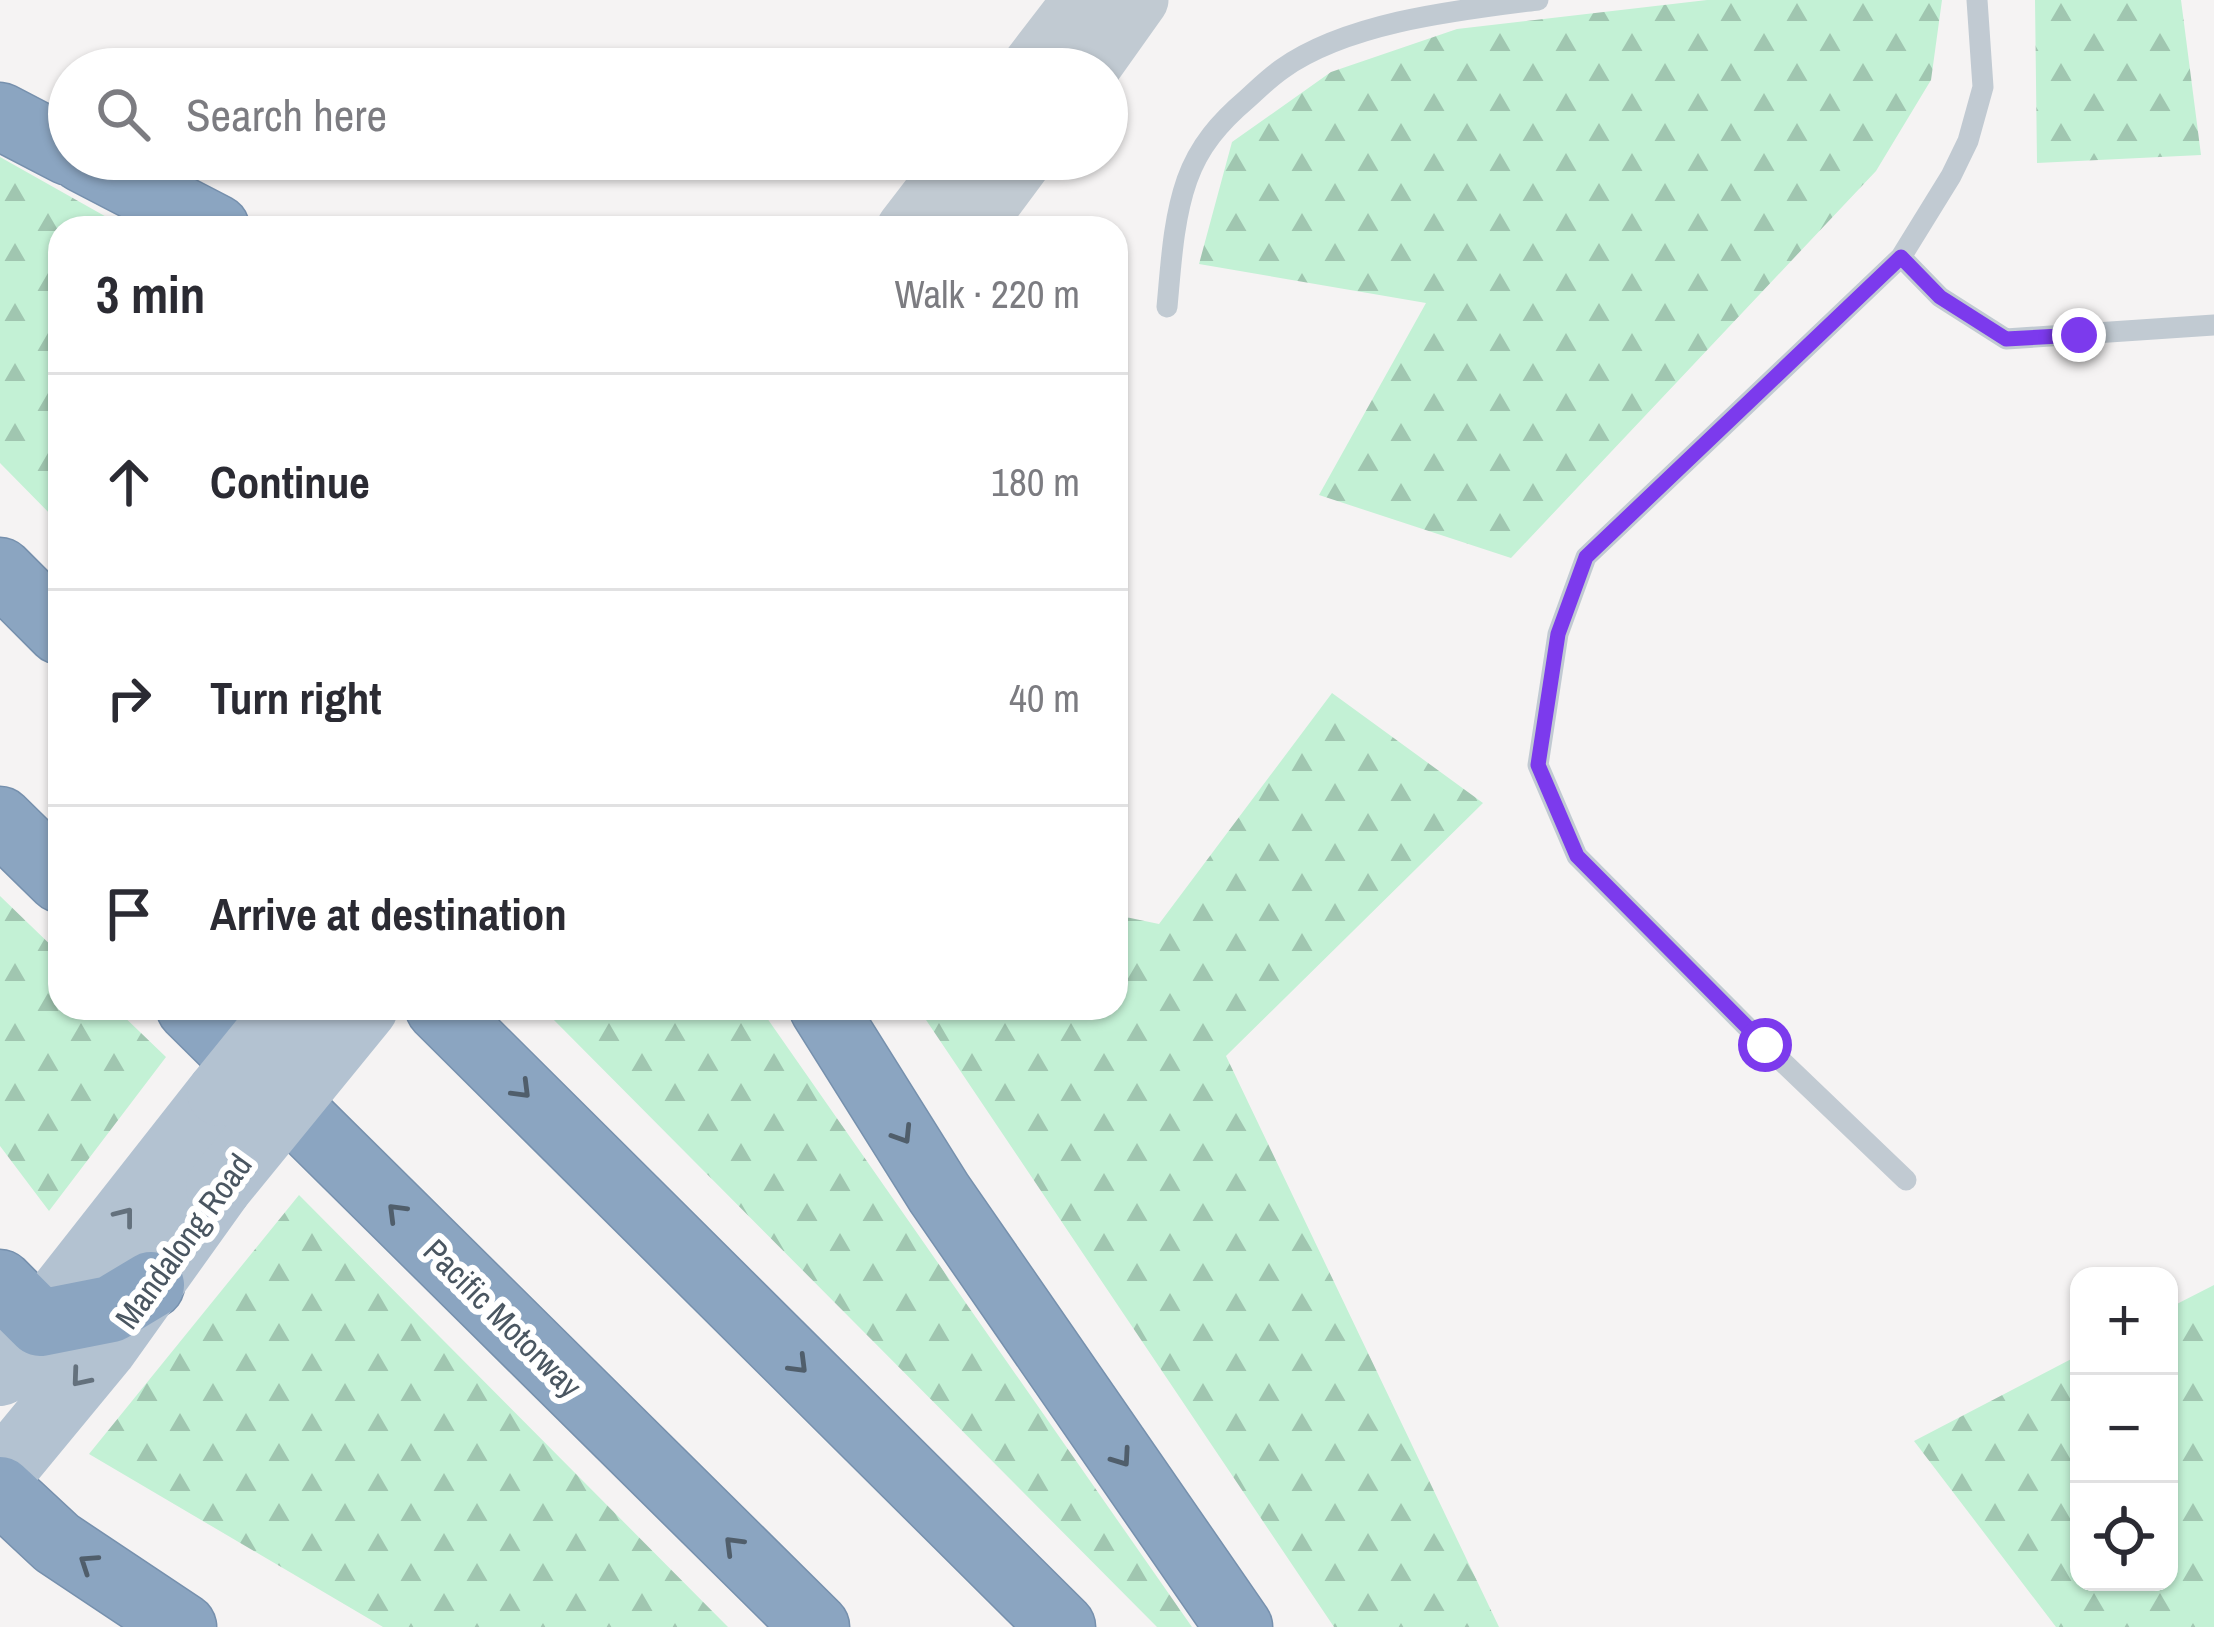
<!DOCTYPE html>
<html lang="en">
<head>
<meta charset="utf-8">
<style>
  :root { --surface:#fff; --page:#f7f7f7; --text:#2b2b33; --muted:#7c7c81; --line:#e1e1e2 }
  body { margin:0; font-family:"Archivo Narrow",sans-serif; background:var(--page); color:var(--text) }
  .controls { position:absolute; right:36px; bottom:36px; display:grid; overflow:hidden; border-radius:24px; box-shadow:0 3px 9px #0004 }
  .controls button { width:108px; height:108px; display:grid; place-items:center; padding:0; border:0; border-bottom:3px solid var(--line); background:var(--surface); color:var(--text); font:60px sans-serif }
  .stop { position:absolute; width:36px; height:36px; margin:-27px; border:9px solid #7c3aed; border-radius:50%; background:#fff }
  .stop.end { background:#7c3aed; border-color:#fff; box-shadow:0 3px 12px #0008 }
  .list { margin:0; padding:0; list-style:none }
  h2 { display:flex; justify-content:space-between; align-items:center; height:156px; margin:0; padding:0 48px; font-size:51px }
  h2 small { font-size:39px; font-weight:400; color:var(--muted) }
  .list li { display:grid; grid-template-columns:78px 1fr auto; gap:36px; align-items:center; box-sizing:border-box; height:216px; padding:0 48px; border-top:3px solid var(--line) }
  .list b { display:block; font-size:45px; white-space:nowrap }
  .list em { font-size:39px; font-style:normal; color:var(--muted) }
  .icon { flex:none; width:66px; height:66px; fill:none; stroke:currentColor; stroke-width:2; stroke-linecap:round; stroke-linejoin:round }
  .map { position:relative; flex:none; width:2214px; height:1627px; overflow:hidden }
  .search { position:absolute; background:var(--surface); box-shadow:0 3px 9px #0004; left:48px; top:48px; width:1080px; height:132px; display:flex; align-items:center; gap:30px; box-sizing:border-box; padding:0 42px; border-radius:66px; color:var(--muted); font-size:45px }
  .panel { position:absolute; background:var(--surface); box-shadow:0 3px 9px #0004; left:48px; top:216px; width:1080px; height:804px; border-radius:36px }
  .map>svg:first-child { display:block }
  .forest { fill:url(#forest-firs) }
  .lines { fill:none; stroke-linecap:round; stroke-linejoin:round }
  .motorway-casing { stroke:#7690ad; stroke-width:69 }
  .service { stroke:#c1cad2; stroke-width:21 }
  .tertiary { stroke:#c1cad2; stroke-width:57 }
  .primary { stroke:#b3c2d1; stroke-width:66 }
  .motorway { stroke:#8ba5c1; stroke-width:66 }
  .primary-bridge { stroke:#b3c2d1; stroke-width:66 }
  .oneway { stroke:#505e6b }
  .oneway2 { stroke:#64717d }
  .route { stroke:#7c3aed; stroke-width:15 }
  .labels { text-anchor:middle; stroke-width:12; stroke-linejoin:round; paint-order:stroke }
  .street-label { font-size:33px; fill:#4a5661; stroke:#fff }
</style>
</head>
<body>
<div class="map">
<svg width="2214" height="1627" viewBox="0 0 2214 1627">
  <defs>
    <pattern id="forest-firs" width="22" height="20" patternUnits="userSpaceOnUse" patternTransform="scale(3)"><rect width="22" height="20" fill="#c3f1d5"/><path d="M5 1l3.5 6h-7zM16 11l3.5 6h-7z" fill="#a0c6b0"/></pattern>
  </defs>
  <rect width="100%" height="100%" fill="#f5f3f3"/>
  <!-- forest -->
  <path class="forest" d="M1707 0H1942L1931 80 1876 171 1511 558 1319 495 1426 303 1199 264 1232 142 1331 72 1457 29Z
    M2035 0H2181L2201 155 2037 163Z
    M0 157 126 228H60V524L0 463Z
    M1332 693 1483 803 1226 1056 1499 1627H1334L918 1008H1116V915L1159 924Z
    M0 896 60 954V1008H115L166 1057 49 1211 0 1146Z
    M542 1008H760L1192 1627H1157Z
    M299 1195 728 1627H383L89 1454Z
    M2214 1285V1627H2056L1914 1441 2079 1355V1582H2169V1308Z"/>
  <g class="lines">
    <defs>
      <path id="motorway" d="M0 116 69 152
        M83 159 216 228
        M0 571 60 631
        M0 820 60 879
        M190 1008 816 1627
        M439 1008 1062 1627
        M823 1008 939 1193 1239 1627
        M0 1283 40 1323 111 1309 151 1285
        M0 1490 57 1543 183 1627"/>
    </defs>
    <!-- motorway casing -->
    <use href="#motorway" class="motorway-casing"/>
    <!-- service -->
    <path class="service" d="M1901 257 1940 297 2006 339 2214 325
      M1167 307C1171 265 1173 220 1187 180 1199 146 1220 122 1247 99 1258 89 1269 78 1282 69 1348 22 1459 10 1538 0
      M1906 1180 1765 1045 1577 856 1538 765 1558 634 1586 557 1901 257 1951 176 1968 141 1983 87 1977 0"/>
    <!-- tertiary -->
    <path class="tertiary" d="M1028 69 1081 0
      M1091 69 1140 0
      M905 228 958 159
      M974 228 1025 159"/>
    <!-- primary -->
    <path class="primary" d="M0 1373 220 1093
      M0 1474 104 1348 219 1187"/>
    <!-- motorway -->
    <use href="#motorway" class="motorway"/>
    <!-- primary-bridge -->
    <path class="primary-bridge" d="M220 1093 289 1008
      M219 1187 365 1008"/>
  </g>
  <!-- one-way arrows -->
  <defs><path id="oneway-chevron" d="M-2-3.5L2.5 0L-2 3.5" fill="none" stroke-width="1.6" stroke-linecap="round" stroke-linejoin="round" transform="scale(3)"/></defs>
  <g class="oneway">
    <use href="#oneway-chevron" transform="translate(522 1090) rotate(45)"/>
    <use href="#oneway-chevron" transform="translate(903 1135) rotate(58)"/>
    <use href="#oneway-chevron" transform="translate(396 1212) rotate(-135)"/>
    <use href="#oneway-chevron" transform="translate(799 1365) rotate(45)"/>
    <use href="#oneway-chevron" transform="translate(1122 1458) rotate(55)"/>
    <use href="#oneway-chevron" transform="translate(733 1545) rotate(-135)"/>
    <use href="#oneway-chevron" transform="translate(88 1563) rotate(-146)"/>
  </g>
  <g class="oneway2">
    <use href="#oneway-chevron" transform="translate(125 1216) rotate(-52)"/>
    <use href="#oneway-chevron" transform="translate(80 1378) rotate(130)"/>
  </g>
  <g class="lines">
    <!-- route -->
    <path class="route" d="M1765 1045 1577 856 1538 765 1558 634 1586 557 1901 257 1940 297 2006 339 2079 335"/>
  </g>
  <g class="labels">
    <!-- street labels -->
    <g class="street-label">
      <text transform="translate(183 1241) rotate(-54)" y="12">Mandalong Road</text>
      <text transform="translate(503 1318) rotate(45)" y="12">Pacific Motorway</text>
    </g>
  </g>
</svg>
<div class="controls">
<button>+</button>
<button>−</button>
<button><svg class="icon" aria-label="locate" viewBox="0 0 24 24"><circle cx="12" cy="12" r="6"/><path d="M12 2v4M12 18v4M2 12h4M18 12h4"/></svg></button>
</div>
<div class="stop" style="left:1765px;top:1045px"></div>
<div class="stop end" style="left:2079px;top:335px"></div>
<div class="search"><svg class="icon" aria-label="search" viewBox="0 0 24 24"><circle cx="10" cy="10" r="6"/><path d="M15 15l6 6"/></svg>Search here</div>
<section class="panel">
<h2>3 min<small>Walk · 220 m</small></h2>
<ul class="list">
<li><svg class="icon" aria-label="ahead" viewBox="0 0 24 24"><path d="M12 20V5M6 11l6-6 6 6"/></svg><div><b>Continue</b></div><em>180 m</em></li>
<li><svg class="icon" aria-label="right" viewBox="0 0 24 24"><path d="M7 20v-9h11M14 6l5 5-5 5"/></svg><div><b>Turn right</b></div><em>40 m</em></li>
<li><svg class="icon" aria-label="arrive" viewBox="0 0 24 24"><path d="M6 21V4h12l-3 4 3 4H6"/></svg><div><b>Arrive at destination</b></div></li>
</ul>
</section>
</div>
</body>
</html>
